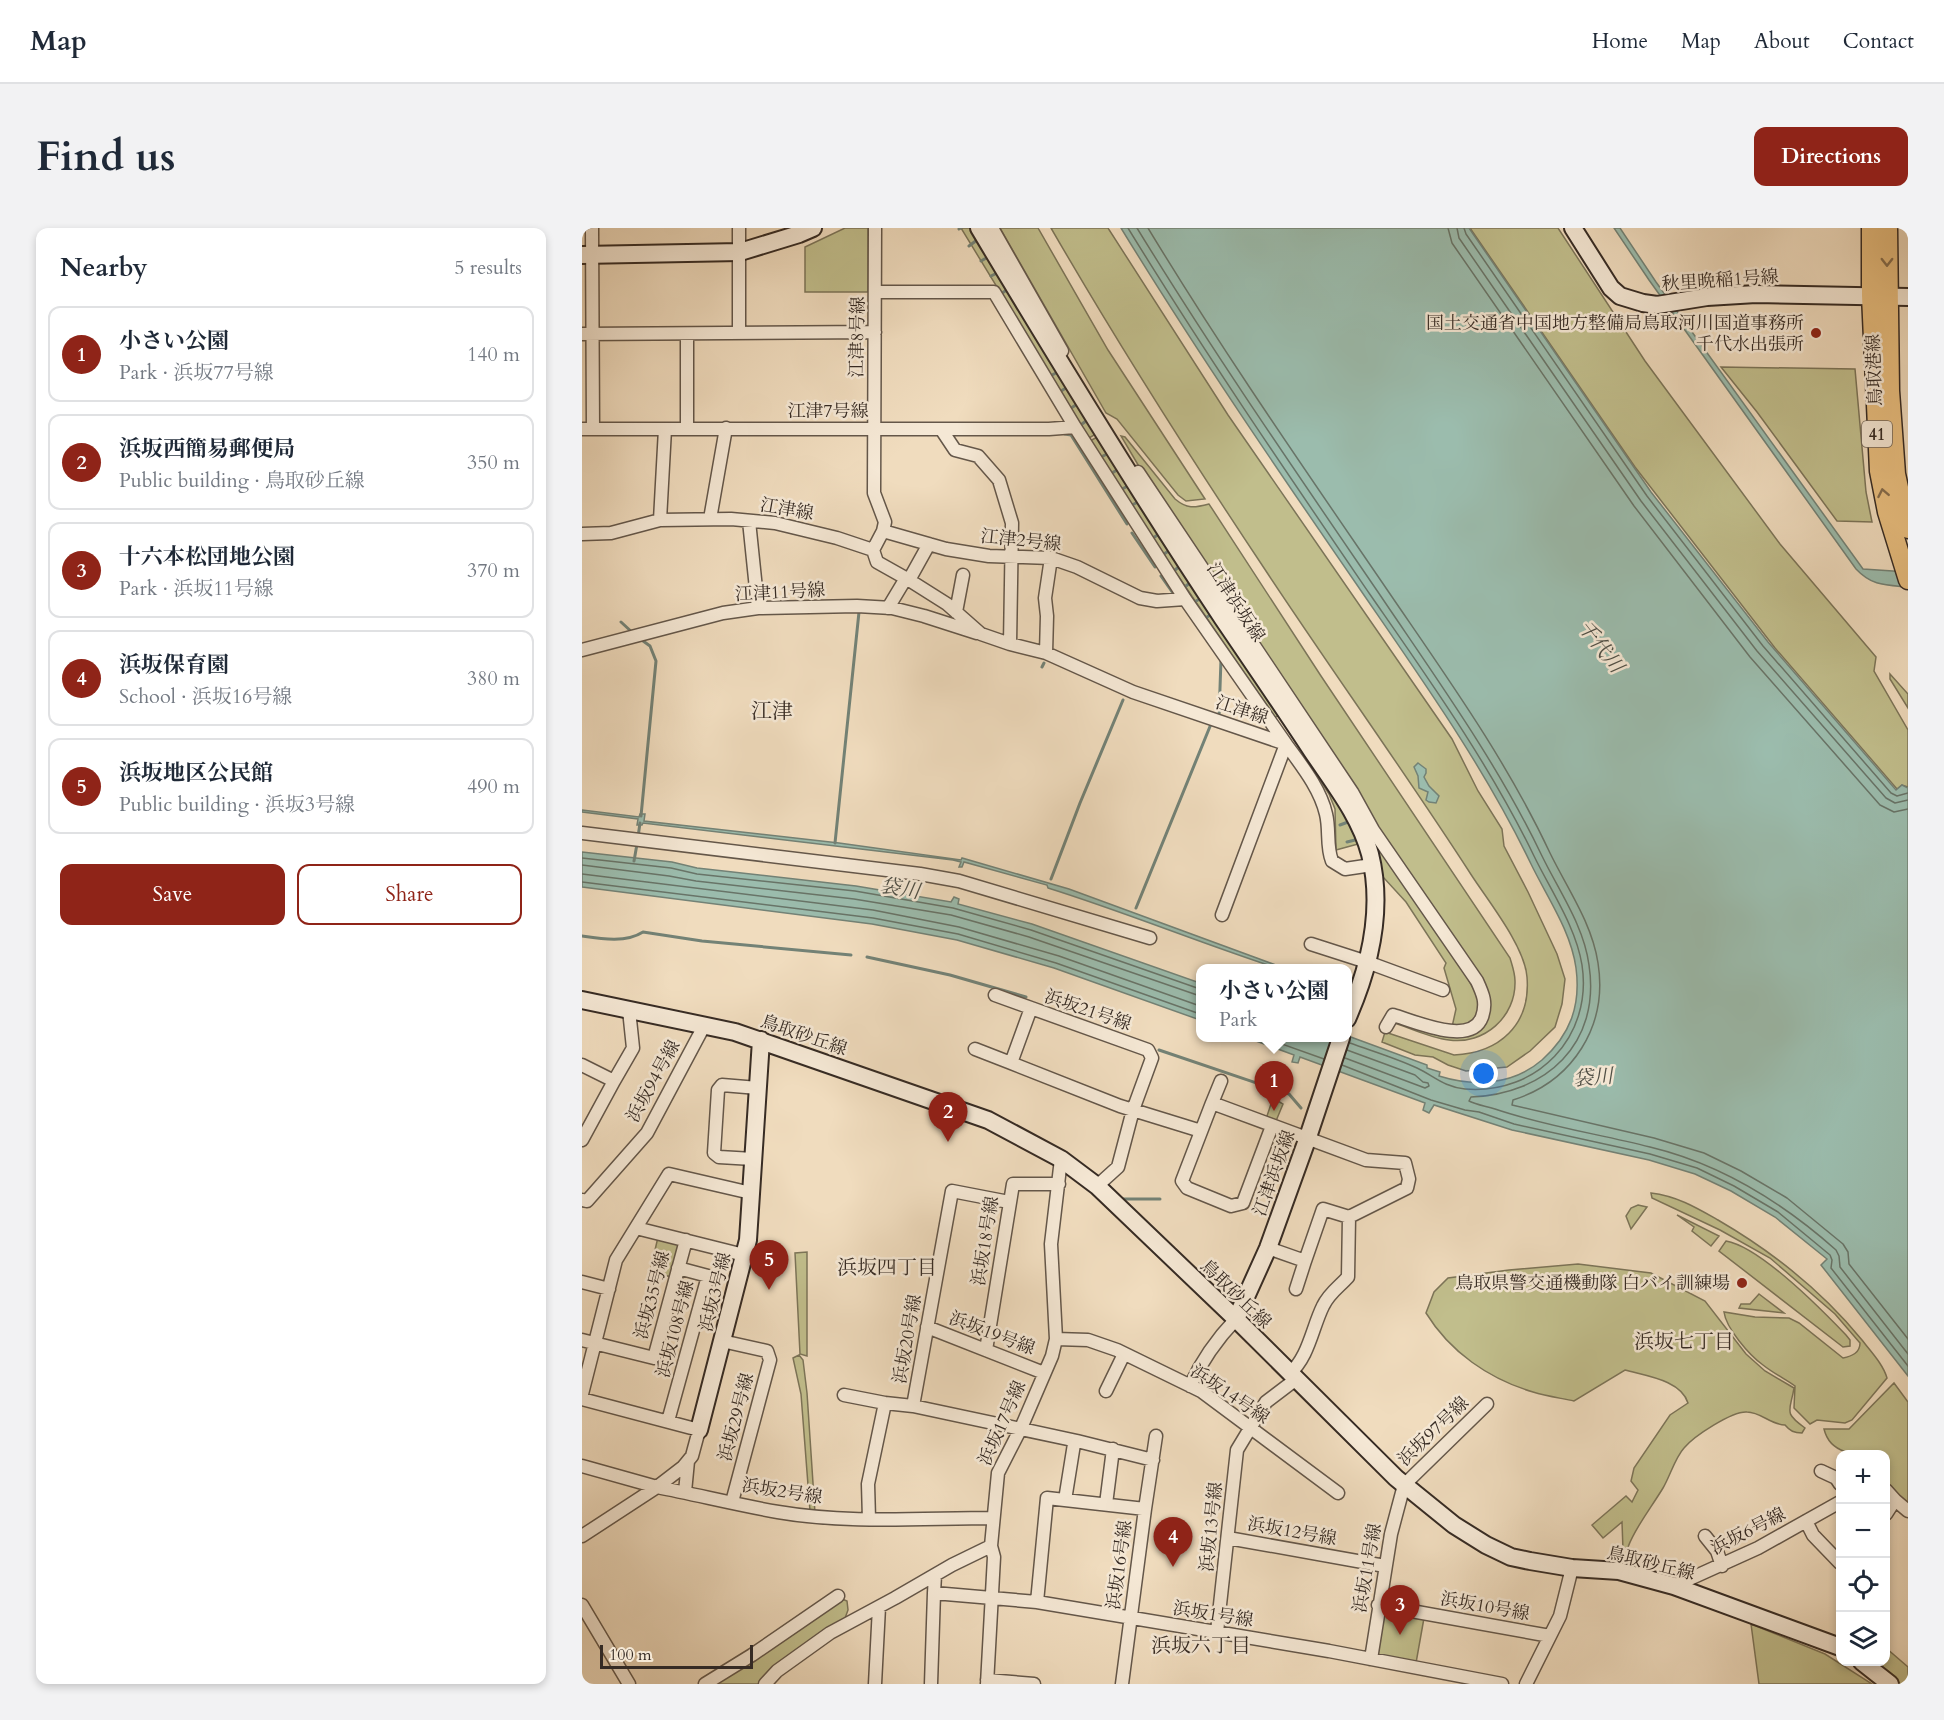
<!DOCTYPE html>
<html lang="en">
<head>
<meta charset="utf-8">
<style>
  :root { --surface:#fff; --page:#f2f2f3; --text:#1f2937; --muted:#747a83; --line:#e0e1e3; --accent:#8f2418 }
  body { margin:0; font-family:Cardo,"Noto Serif JP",serif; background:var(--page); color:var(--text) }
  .controls { position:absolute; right:18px; bottom:18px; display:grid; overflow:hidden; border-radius:12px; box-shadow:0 3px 9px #0003 }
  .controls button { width:54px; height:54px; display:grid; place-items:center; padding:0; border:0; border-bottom:2px solid var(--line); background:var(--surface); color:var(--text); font:30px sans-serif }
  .scale { position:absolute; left:18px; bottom:15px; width:153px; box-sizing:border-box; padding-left:6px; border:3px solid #362b24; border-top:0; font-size:16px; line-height:21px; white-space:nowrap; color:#362b24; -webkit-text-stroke:4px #f5e8d5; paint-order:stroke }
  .you { position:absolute; left:902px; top:846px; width:21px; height:21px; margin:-15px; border:4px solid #fff; border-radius:50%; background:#1a73e8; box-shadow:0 0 0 9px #1a73e833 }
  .badge { display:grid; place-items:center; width:39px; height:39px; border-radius:50%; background:var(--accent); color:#fff; font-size:20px; font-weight:700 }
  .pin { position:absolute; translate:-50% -50px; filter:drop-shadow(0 2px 3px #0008) }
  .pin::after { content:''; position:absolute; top:32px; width:21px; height:18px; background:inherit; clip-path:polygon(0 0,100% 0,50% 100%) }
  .popup { position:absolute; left:614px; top:736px; width:156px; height:78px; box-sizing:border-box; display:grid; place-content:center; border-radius:12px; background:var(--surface); filter:drop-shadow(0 2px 4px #0005); font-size:20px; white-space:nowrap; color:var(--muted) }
  .popup b { font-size:22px; color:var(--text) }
  .popup::after { content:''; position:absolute; left:50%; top:100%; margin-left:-12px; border:12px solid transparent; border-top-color:var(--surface) }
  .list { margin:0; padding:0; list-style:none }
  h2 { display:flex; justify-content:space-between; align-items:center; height:78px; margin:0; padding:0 24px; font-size:26px }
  h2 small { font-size:20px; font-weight:400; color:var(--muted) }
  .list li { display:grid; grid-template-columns:39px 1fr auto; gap:18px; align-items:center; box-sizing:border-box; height:96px; margin:0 12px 12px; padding:0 12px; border:2px solid var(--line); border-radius:12px }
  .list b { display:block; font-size:22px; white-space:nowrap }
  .list p { margin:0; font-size:20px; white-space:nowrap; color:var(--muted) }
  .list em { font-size:20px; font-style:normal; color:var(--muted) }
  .actions { display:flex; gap:12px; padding:18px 24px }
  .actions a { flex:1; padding:14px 0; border:2px solid var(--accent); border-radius:12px; text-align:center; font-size:21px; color:var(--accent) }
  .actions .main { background:var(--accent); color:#fff }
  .icon { flex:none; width:33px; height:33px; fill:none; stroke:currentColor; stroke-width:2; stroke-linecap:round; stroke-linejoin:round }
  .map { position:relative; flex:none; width:1326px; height:1456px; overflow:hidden; border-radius:12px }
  header { display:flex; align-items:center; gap:36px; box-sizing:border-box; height:84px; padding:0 30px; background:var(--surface); border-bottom:2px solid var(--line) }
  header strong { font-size:28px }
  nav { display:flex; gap:33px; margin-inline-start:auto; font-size:21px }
  .intro { display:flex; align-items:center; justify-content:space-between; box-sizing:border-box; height:144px; padding:0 36px }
  h1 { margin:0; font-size:42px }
  .button { padding:15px 27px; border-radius:12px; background:var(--accent); color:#fff; font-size:21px; font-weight:700 }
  main { display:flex; gap:36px; padding:0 36px }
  aside { flex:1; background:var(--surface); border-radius:12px; box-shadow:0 3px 9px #0003 }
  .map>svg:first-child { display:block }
  .green { fill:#c1be8c; stroke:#7c7458; stroke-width:1.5 }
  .water { fill:#9bbcad; stroke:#738276; stroke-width:1.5 }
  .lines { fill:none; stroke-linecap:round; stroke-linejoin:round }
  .shore { stroke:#687468; stroke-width:1.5 }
  .stream { stroke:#738276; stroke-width:3 }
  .street-casing { stroke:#64574a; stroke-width:15 }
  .secondary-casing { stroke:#362b24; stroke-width:20 }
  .primary-casing { stroke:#362b24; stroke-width:21 }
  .street { stroke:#f5e8d5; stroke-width:12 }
  .secondary { stroke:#f5e8d5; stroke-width:16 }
  .primary { stroke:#e8be7f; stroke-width:18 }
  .oneway { stroke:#866d4d }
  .poi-dot { fill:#8f2418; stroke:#f5e8d5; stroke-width:2 }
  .labels { text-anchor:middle; stroke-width:5; stroke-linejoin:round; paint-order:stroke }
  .shield { fill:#f5e8d5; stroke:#6f6459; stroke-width:1.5 }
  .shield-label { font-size:16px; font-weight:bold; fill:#362b24 }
  .street-label { font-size:18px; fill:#362b24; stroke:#f5e8d5 }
  .poi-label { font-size:18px; fill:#362b24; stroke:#f5e8d5; text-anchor:end }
  .water-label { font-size:20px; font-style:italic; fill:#4f4f46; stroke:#f5e8d5 }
  .neighbourhood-label { font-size:20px; fill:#362b24; stroke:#f5e8d5 }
  .quarter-label { font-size:21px; fill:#362b24; stroke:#f5e8d5 }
</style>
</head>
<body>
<header>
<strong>Map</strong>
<nav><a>Home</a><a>Map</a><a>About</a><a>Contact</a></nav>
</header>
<div class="intro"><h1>Find us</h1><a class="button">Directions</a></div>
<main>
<aside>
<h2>Nearby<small>5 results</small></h2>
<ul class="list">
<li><span class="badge">1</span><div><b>小さい公園</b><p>Park · 浜坂77号線</p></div><em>140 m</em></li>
<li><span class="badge">2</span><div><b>浜坂西簡易郵便局</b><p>Public building · 鳥取砂丘線</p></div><em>350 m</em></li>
<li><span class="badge">3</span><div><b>十六本松団地公園</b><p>Park · 浜坂11号線</p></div><em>370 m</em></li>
<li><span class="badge">4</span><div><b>浜坂保育園</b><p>School · 浜坂16号線</p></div><em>380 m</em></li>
<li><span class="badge">5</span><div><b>浜坂地区公民館</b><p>Public building · 浜坂3号線</p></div><em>490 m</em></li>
</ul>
<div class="actions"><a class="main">Save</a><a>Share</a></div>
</aside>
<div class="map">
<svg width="1326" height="1456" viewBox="0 0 1326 1456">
  <rect width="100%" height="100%" fill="#f0dcbe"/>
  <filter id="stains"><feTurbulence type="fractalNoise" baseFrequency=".00333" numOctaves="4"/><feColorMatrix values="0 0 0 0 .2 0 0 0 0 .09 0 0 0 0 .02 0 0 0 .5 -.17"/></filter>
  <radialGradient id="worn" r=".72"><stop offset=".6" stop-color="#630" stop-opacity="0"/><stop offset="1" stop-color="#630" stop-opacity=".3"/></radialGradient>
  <!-- green -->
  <path class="green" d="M263 0H286V64H223V19Z
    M379 0H390L514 206 507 210Z
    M418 0H456L526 122 623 271 604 273 596 267 535 191 524 185Z
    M469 0H526L646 187 870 511 896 563 920 601 922 618 946 664 975 726 983 751 980 776 973 799 948 823 925 839 884 843 866 837 851 829 833 827 800 814 803 804 872 827C917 825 949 797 945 749 943 719 907 674 890 648 823 544 750 443 682 340 608 229 536 116 469 0Z
    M888 0H976L1063 133 1198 316 1294 429 1292 443 1326 502V559L1320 557 1315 561 1193 420 1101 301 1053 239Z
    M1139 139 1273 141 1284 264 1290 294 1255 293 1175 184Z
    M539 208 543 209 593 271C605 281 612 280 627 276L739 448 928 730C930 737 933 745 933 753 934 789 902 817 867 812 848 810 828 800 810 794L812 790 879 808 907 781 565 252Z
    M515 209 758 575 776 616 754 622 753 581 747 566 697 488 692 489 584 330 508 213Z
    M1308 446 1326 466V480L1308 451Z
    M791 611 867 718 899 774 898 781 890 797 870 799 874 781 862 740 864 735 824 674 801 649Z
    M691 870 701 876 694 893 684 891Z
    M1069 965C1095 968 1115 980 1136 992 1191 1024 1240 1063 1280 1112 1289 1124 1301 1136 1305 1150L1270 1192 1263 1195 1235 1192 1228 1196 1212 1180 1213 1158C1203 1151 1191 1145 1181 1137 1167 1127 1144 1100 1142 1084L1173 1089 1207 1090 1217 1095 1261 1130C1270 1128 1278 1125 1278 1115L1253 1086 1188 1030 1138 1002 1070 970Z
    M1056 977 1065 979 1049 1001 1044 988 1049 980Z
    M1095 987 1137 1008 1129 1018 1110 1003 1112 999Z
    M76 1009 98 1015 90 1049 68 1044Z
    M1144 1013C1178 1019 1240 1082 1264 1107L1268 1112V1118L1261 1119 1137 1023Z
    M225 1024V1128L218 1126 213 1025Z
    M996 1036 1069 1045 1123 1073 1164 1126 1183 1143 1212 1160C1208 1184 1201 1184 1223 1200L1220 1205C1212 1205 1208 1203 1203 1197 1189 1197 1179 1184 1165 1184 1150 1183 1112 1208 1102 1220 1093 1230 1088 1248 1081 1260 1069 1280 1054 1298 1046 1319L1041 1322 1040 1294 1021 1310 1010 1297 1044 1268 1050 1274 1056 1262 1049 1253 1052 1240 1088 1187 1106 1175C1099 1152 1064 1148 1043 1142L992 1173C978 1170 964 1168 951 1164 907 1151 868 1124 844 1085L852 1064 866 1050 927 1042Z
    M1177 1066 1202 1085 1157 1080 1159 1076H1168Z
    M217 1127 221 1132 225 1165 233 1285 228 1283 219 1166 211 1130Z
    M1312 1155 1326 1174V1276L1304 1255V1226C1280 1226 1249 1230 1242 1201H1267Z
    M260 1371 265 1373 266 1382 262 1393 179 1456H128Z
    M805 1384 842 1390 834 1435 798 1428 794 1423 800 1387Z
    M1169 1396 1243 1426 1290 1456H1177Z
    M1304 1420 1326 1439V1456H1318L1291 1434H1304Z"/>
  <!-- water -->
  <path class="water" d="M539 0H887L1069 264 1186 414 1314 562 1320 557 1326 560V1148L1239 1037 1245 1031 1193 989 1149 963 1113 946 1067 932 930 902 852 877 847 885 841 882 843 875 718 829 716 835 710 834 712 827 666 810H765L766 808 845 837V840L858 844 857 848C892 859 931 857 960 832 988 807 999 778 994 740 989 703 965 669 949 636 901 536 836 446 773 354 693 238 613 121 539 0Z
    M1032 0H1038L1074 54 1281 341 1326 344V359C1303 357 1290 358 1274 341L1067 52Z
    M836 535 844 541V545L842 549 847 558 857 568 854 575 847 574 844 572 846 564 837 560 836 548 832 539Z
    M0 582 57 589 58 586H63L62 593 257 615 379 632 380 630 487 661 702 740H695C618 715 543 684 466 660L465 657 382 634 380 639H377L379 634 371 632 61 595 60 597H55L56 591 0 584Z
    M0 624 90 634 115 640 274 658 369 674 372 669 377 671 376 676 450 696 618 755V792L472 740 375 712 290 696 0 659Z"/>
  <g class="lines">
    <!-- shore -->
    <path class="shore" d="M546 0C622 124 705 245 787 365 846 450 907 535 952 628 969 663 994 699 1000 737 1011 809 955 867 883 861 862 859 852 848 835 840 814 830 790 823 768 815
      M555 0C631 124 714 244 796 364 854 450 915 534 960 628 977 663 1002 698 1007 737 1019 816 964 866 889 869L887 873C895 877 904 878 913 881 963 898 1017 906 1068 919 1139 936 1200 974 1254 1022L1257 1028 1258 1039 1326 1126
      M566 0C641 124 724 243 806 363 864 448 924 531 968 625 985 660 1010 695 1016 735 1026 798 991 853 931 872L930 877 1072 910 1122 925 1159 943 1205 970 1261 1016 1266 1024 1267 1036 1326 1111
      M866 0 870 15 1052 278 1168 429 1298 577 1312 584 1326 581
      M875 0 877 10 1059 273 1175 423 1304 570 1313 575 1326 572
      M882 0 884 6 1065 268 1181 418 1309 565 1315 568 1326 565
      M0 630 89 640 115 646 273 663 371 680 449 702 618 761
      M0 637 87 648 114 653 272 671 369 687 447 709 618 768
      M0 646 291 682 377 699 477 728 618 778
      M0 654 291 690 376 706 474 735 618 786
      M683 810 742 831
      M763 830 843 860 847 858 846 855 841 854 833 847 765 822
      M760 837 849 872 883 882 897 884 932 896 1068 926 1115 940 1152 958 1196 984 1248 1027 1250 1032 1249 1040 1326 1138"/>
    <!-- stream -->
    <path class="stream" d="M377 1 379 0
      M387 18 395 12
      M399 33 406 29
      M409 48 415 45
      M420 65 425 62
      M470 147 474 145
      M479 163 484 160
      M489 180 494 177
      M500 196 504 193
      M483 206 489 207 545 296
      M519 229 525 226
      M530 245 535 242
      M540 261 546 258
      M550 277 556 274
      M550 305 573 339
      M571 310 577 306
      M582 326 588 322
      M593 342 598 338
      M579 348 593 368
      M604 358 609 354
      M614 373 620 370
      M625 389 630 386
      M39 394 52 406
      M57 410 68 418 74 433 59 588
      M460 439 462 435
      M637 489 639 431
      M758 597 766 594
      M56 609 58 595
      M765 614 773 612
      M253 615 277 384
      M52 633 55 616
      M469 651 498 575 541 472
      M554 680 629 496
      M0 708C20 711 44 715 61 704L120 713 269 727
      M285 729 368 747 444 769
      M577 822 707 866 719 880
      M539 971H578"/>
    <defs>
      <path id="street" d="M10 0 11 201
        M410 0 480 123
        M157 105V0
        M0 106 293 104
        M0 201H467L493 199
        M105 201V106
        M359 201 373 222 396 228 417 252 430 295 428 416
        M556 244 770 564 791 602 895 753C901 766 905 775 900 789 889 819 832 793 811 787L804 799
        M128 291 144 200
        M78 292 83 201
        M167 293 176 380
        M301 303 364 321 407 328 469 330 495 339 558 370 575 373 603 371
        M0 306 29 305 78 292 149 291 193 295 255 310 291 322 295 334 327 352 365 376 399 406 428 416 464 425 551 464 704 516 603 371 493 199 412 64H294
        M291 322 301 303 303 294 292 265 293 0
        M327 352 347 316
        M306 380 324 350
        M374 384 381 347
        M0 422 141 385 176 380 275 378 310 380 342 388 395 405
        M464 425 465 388 463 370 469 330
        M704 516C719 537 738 560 744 586 748 602 744 618 750 633L763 641 790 637
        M0 605 338 646 377 653 568 710
        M640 687 704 516
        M729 716 785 734 861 762
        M413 767 449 780
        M393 821 429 835
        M0 837 32 853 0 912
        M32 853 51 820 47 782
        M639 853 630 875 784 932 823 935 827 951 825 960 767 989 741 981 723 1033 686 1020
        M630 875 600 953 605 960 649 978 661 975 690 898
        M171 931 137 929 132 925 136 862 140 857 176 860
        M515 958 536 939 551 882 570 830 566 822 449 780 429 835 538 878 619 903
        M0 972 5 973 65 905 122 798
        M427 974 370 963 331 1178 495 1213
        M54 1000 162 1027
        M0 1054 27 1061
        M714 1061 723 1033
        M345 1099 462 1145
        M474 1111 506 1112 535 1122 619 1163 756 1265
        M0 1112 72 1130 104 1012
        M140 1113 185 1123 188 1132 150 1274
        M404 1122 431 956H477
        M707 1146C727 1129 730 1100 741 1078 747 1065 757 1059 766 1049L767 989
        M608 1158C620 1132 634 1112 654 1091
        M524 1163 542 1126
        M0 1166 34 1032 87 946 169 965
        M262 1167 303 1175 331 1178
        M0 1171 117 1202 110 1228 101 1239 75 1259 0 1238
        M86 1193 126 1048 96 1040
        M1239 1243 1254 1250 1258 1256
        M1304 1262 1313 1272 1304 1286
        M103 1264 106 1233
        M483 1272 492 1216 495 1213 571 1232
        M1313 1272 1326 1283
        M524 1276 531 1221
        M563 1281 574 1208
        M287 1291 286 1256 303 1175
        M1224 1293 1231 1307 1258 1335
        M0 1308 75 1259C116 1267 156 1277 196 1284 266 1296 341 1290 411 1290
        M1123 1308 1135 1323 1140 1338
        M646 1310 803 1338
        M353 1347 352 1365 455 1374 747 1423 920 1456
        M1092 1358 1176 1320 1258 1274
        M455 1374 465 1270 563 1281 540 1456
        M0 1377 47 1456
        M796 1377 968 1408
        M635 1404 655 1222 684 1174 713 1152
        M789 1431 809 1306 822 1257 905 1176
        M405 1452 452 1456
        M123 1456 170 1427 256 1368
        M183 1456 195 1443 248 1405 313 1370 370 1337 409 1318 416 1245 439 1200 470 1128 474 1111 469 1016 479 931
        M293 1456 297 1379
        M349 1456 352 1365
        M405 1456 412 1329 409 1318
        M944 1456 978 1388 990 1340"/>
      <path id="secondary" d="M397 0C476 132 556 263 641 391 671 435 701 479 730 523 752 556 778 588 788 626 802 682 788 739 765 791
        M991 0 1029 60 1038 68 1061 75 1075 77 1125 69 1174 66 1326 69
        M0 27 158 24 217 6 231 0
        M0 772 153 804 406 892 479 931 515 958 654 1091 814 1250 872 1297 904 1317 929 1329 948 1333 990 1340 1037 1343 1092 1358 1258 1419
        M654 1091 686 1020 725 912 759 810
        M117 1202 166 1012 179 812
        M1280 1434 1308 1456"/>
      <path id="primary" d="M1289 0V67L1297 243 1305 284 1326 352
        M1306 0 1308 163 1314 246 1326 301"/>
    </defs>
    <!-- street casing -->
    <use href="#street" class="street-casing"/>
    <!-- secondary casing -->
    <use href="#secondary" class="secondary-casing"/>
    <!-- primary casing -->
    <use href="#primary" class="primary-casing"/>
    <!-- street -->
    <use href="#street" class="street"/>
    <!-- secondary -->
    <use href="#secondary" class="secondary"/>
    <!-- primary -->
    <use href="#primary" class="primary"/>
  </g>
  <!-- one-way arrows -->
  <defs><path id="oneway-chevron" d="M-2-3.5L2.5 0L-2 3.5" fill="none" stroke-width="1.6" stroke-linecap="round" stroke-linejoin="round" transform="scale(1.5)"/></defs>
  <g class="oneway">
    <use href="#oneway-chevron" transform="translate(1305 34) rotate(90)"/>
    <use href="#oneway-chevron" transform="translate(1301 265) rotate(-101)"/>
  </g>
  <!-- markers -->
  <g class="poi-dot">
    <circle cx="1234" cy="105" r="6"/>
    <circle cx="1160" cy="1055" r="6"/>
  </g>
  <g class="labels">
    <!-- shield labels -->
    <rect class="shield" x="1280" y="193" width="30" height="26" rx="4.5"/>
    <g class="shield-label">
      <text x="1295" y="212">41</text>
    </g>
    <!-- street labels -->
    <g class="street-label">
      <text transform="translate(1138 52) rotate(-4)" y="6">秋里晩稲1号線</text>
      <text transform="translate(275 109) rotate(-89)" y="6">江津8号線</text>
      <text transform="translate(1292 142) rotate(-92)" y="6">鳥取港線</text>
      <text x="246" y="189">江津7号線</text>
      <text transform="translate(205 281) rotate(10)" y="6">江津線</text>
      <text transform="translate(439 312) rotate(6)" y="6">江津2号線</text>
      <text transform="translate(198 364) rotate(-3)" y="6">江津11号線</text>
      <text transform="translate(654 374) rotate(57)" y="6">江津浜坂線</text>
      <text transform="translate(660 482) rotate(18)" y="6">江津線</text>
      <text transform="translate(506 782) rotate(19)" y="6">浜坂21号線</text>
      <text transform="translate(222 807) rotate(19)" y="6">鳥取砂丘線</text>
      <text transform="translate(71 853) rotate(-61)" y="6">浜坂94号線</text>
      <text transform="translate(692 945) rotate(-70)" y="6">江津浜坂線</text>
      <text transform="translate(403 1013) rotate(-81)" y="6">浜坂18号線</text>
      <text transform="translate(133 1064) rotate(-76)" y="6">浜坂3号線</text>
      <text transform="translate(654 1066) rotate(44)" y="6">鳥取砂丘線</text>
      <text transform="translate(70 1067) rotate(-75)" y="6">浜坂35号線</text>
      <text transform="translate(93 1101) rotate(-75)" y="6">浜坂108号線</text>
      <text transform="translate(410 1105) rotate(21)" y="6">浜坂19号線</text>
      <text transform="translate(325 1111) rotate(-80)" y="6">浜坂20号線</text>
      <text transform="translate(648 1166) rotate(34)" y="6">浜坂14号線</text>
      <text transform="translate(154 1189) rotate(-75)" y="6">浜坂29号線</text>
      <text transform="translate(420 1195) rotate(-66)" y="6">浜坂17号線</text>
      <text transform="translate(851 1203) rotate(-44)" y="6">浜坂97号線</text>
      <text transform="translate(200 1263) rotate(9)" y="6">浜坂2号線</text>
      <text transform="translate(629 1299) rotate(-84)" y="6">浜坂13号線</text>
      <text transform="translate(710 1303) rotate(10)" y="6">浜坂12号線</text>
      <text transform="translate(1166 1303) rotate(-27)" y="6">浜坂6号線</text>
      <text transform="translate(1069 1335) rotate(14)" y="6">鳥取砂丘線</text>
      <text transform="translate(537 1337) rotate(-82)" y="6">浜坂16号線</text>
      <text transform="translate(785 1340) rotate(-80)" y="6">浜坂11号線</text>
      <text transform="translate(903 1378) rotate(10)" y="6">浜坂10号線</text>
      <text transform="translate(631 1386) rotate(9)" y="6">浜坂1号線</text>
    </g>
    <!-- poi labels -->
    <g class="poi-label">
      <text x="1222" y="101">国土交通省中国地方整備局鳥取河川国道事務所<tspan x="1222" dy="21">千代水出張所</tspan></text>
      <text x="1148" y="1061">鳥取県警交通機動隊 白バイ訓練場</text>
    </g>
    <!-- water labels -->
    <g class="water-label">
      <text transform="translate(1019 418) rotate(52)" y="7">千代川</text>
      <text transform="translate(318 660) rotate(9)" y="7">袋川</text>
      <text transform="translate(1011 849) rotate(-5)" y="7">袋川</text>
    </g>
    <!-- neighbourhood labels -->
    <g class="neighbourhood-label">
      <text x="305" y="1046">浜坂四丁目</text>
      <text x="1102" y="1120">浜坂七丁目</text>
      <text x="619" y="1424">浜坂六丁目</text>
    </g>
    <!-- quarter labels -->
    <g class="quarter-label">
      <text x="190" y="490">江津</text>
    </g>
  </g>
  <rect width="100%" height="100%" filter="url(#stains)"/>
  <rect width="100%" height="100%" fill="url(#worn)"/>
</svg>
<div class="controls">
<button>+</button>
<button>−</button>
<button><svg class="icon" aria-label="locate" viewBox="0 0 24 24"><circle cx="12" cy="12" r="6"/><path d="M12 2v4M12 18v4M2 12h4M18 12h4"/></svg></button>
<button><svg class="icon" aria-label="layers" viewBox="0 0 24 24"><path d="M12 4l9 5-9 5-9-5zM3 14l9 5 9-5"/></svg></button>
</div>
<div class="scale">100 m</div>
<div class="you"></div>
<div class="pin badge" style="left:692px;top:883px">1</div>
<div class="popup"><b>小さい公園</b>Park</div>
<div class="pin badge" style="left:366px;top:914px">2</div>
<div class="pin badge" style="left:818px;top:1407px">3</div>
<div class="pin badge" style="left:591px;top:1339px">4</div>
<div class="pin badge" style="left:187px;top:1062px">5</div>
</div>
</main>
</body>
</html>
